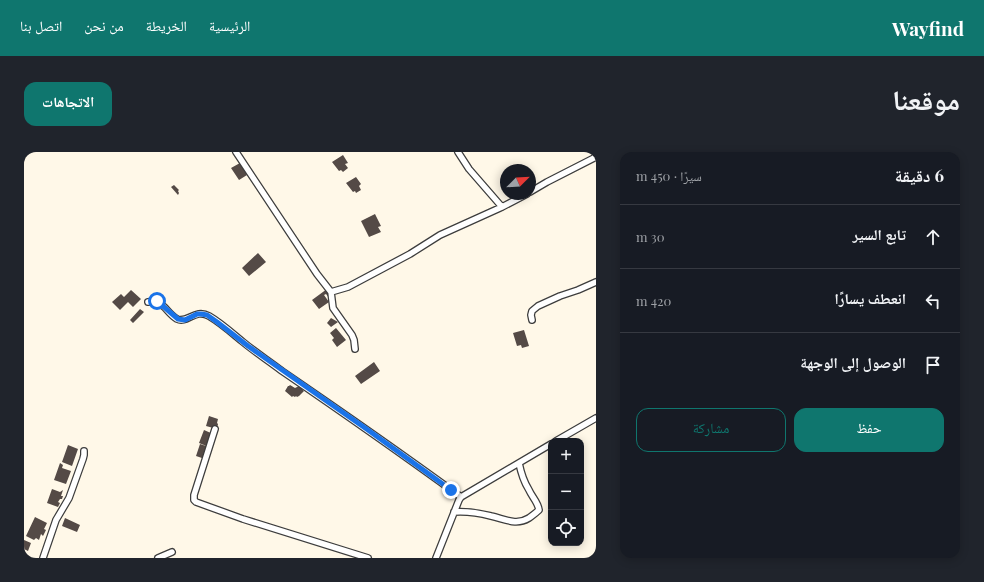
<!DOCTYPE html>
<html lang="ar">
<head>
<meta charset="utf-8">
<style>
  :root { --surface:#171b24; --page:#20242c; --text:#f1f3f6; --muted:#9ea1a6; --line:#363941; --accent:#0f766e }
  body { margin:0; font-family:"Playfair Display","Noto Naskh Arabic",serif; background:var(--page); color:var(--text); direction:rtl }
  .controls { position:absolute; right:12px; bottom:12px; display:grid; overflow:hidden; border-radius:8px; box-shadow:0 2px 10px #0003 }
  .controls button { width:36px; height:36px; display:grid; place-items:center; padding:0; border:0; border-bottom:1px solid var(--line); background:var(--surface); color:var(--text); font:20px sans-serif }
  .compass { position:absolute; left:476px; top:12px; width:36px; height:36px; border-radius:50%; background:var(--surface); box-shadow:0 2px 10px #0003; rotate:66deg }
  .stop { position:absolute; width:12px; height:12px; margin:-9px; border:3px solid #1a73e8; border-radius:50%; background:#fff }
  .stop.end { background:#1a73e8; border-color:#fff; box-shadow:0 1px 4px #0008 }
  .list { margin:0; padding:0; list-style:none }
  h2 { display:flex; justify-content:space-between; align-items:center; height:52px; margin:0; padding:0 16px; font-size:17px }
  h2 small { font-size:13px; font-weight:400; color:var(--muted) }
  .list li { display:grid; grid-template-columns:26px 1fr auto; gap:12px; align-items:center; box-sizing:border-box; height:64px; padding:0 16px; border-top:1px solid var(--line) }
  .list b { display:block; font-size:15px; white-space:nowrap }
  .list em { font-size:13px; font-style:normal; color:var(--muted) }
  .actions { display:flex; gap:8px; padding:12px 16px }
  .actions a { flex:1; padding:9px 0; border:1px solid var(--accent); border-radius:12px; text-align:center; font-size:14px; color:var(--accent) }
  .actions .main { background:var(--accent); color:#fff }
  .icon { flex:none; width:22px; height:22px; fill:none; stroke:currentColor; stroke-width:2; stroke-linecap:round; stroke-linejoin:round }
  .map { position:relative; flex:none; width:572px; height:406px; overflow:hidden; direction:ltr; border-radius:12px }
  header { display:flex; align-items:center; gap:24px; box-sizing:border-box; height:56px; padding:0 20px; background:var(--accent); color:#fff }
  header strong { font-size:19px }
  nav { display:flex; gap:22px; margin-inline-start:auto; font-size:14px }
  .intro { display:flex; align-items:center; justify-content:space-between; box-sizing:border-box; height:96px; padding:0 24px }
  h1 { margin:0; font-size:28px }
  .button { padding:10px 18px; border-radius:12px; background:var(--accent); color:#fff; font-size:14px; font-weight:700 }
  main { display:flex; gap:24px; padding:0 24px }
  aside { flex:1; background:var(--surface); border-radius:12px; box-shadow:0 2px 10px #0003 }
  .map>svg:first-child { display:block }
  .building { fill:#544a46 }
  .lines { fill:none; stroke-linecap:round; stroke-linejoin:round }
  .minor-casing { stroke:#3d3d3d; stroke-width:8 }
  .minor { stroke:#fff; stroke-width:5.5 }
  .route { stroke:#1a73e8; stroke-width:5 }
</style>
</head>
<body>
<header>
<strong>Wayfind</strong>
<nav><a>الرئيسية</a><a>الخريطة</a><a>من نحن</a><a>اتصل بنا</a></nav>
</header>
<div class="intro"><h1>موقعنا</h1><a class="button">الاتجاهات</a></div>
<main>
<aside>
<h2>6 دقيقة<small>سيرًا · 450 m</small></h2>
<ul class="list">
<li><svg class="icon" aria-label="ahead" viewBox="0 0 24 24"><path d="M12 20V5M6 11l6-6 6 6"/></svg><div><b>تابع السير</b></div><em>30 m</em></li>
<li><svg class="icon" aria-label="left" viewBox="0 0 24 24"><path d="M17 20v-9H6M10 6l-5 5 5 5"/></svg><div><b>انعطف يسارًا</b></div><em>420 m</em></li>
<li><svg class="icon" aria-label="arrive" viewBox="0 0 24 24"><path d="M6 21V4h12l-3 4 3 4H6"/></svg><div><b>الوصول إلى الوجهة</b></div></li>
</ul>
<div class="actions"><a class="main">حفظ</a><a>مشاركة</a></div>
</aside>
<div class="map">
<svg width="572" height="406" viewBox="0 0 572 406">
  <rect width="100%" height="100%" fill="#fff8e8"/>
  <!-- building -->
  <path class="building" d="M319 3 324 11 321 12 324 16 319 20 317 18 315 19 308 10Z
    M216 11 223 23 215 28 207 16Z
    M332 25 337 32 335 34 337 38 332 41 331 39 329 40 322 31Z
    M150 33 155 38 154 39 155 41 154 43 147 35Z
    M351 62 357 74 354 75 357 80 345 85 337 69Z
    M234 101 242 110 225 124 218 116Z
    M303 137 308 144 305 146 302 142 300 143 305 150 295 157 288 148Z
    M107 138 117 147 109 155 104 150 96 158 88 150 97 142 100 145Z
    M116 157 120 160 109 171 106 168Z
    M307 166 314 170 307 175 303 171Z
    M312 176 322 188 313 195 308 188 310 186 306 181Z
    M500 178 505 194 498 196 497 193 493 194 489 181Z
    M350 210 356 219 337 232 331 224Z
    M266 233 271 236 275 234 280 239 275 244 273 245 272 244 271 245 269 244 268 245 261 239 264 234H265Z
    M185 264 194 267 193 271 194 272 193 277 182 274Z
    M180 278 189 282 185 295 175 291Z
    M176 292 185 295 181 307 172 304Z
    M44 293 54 297 48 314 38 310Z
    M36 311 39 313 38 316 47 319 42 332 30 328Z
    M28 337 36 340 39 338 37 344H39L38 347H36L34 350 36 351 34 355 23 351Z
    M11 365 23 371 20 377 22 378 19 384 17 382 15 388 12 386 10 388 2 384Z
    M41 366 56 373 53 380 38 374Z
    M0 388 7 391 4 399 0 397Z"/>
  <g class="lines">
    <defs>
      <path id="minor" d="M212 0 293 122 307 140 309 156 328 183 330 188 331 197
        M434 0 445 17 478 55
        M506 40 523 30 572 5
        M307 140 324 135 386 102 416 83 478 55 503 42
        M124 150C140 147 141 160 153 167 163 172 171 156 185 164 197 171 208 181 219 190 231 200 245 209 258 219 318 260 378 302 437 345
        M508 168 507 163 508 159 514 154 536 144 554 138 572 130
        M191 277 170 343V348L172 350 219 367 344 406
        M532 289 572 266
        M430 360C443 359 455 361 467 364 481 367 492 374 505 366 509 363 512 361 515 358 514 350 508 345 505 338 500 330 497 321 495 311
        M19 406 32 368 45 346 59 307 60 303V299
        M134 406 148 400
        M412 406 435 348 437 345 527 292"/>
    </defs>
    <!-- minor casing -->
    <use href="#minor" class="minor-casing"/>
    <!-- minor -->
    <use href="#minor" class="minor"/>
  </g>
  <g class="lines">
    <!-- route -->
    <path class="route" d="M133 149 154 167 161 168 173 162H177L183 163 193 170 224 194 344 278 427 338"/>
  </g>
</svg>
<div class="controls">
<button>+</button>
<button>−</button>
<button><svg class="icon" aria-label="locate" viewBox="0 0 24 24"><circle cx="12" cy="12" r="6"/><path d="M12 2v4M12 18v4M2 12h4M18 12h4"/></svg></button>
</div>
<svg class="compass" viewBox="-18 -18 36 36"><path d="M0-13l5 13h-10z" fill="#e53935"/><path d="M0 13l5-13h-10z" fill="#9ea1a6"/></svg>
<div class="stop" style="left:133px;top:149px"></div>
<div class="stop end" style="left:427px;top:338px"></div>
</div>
</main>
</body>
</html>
